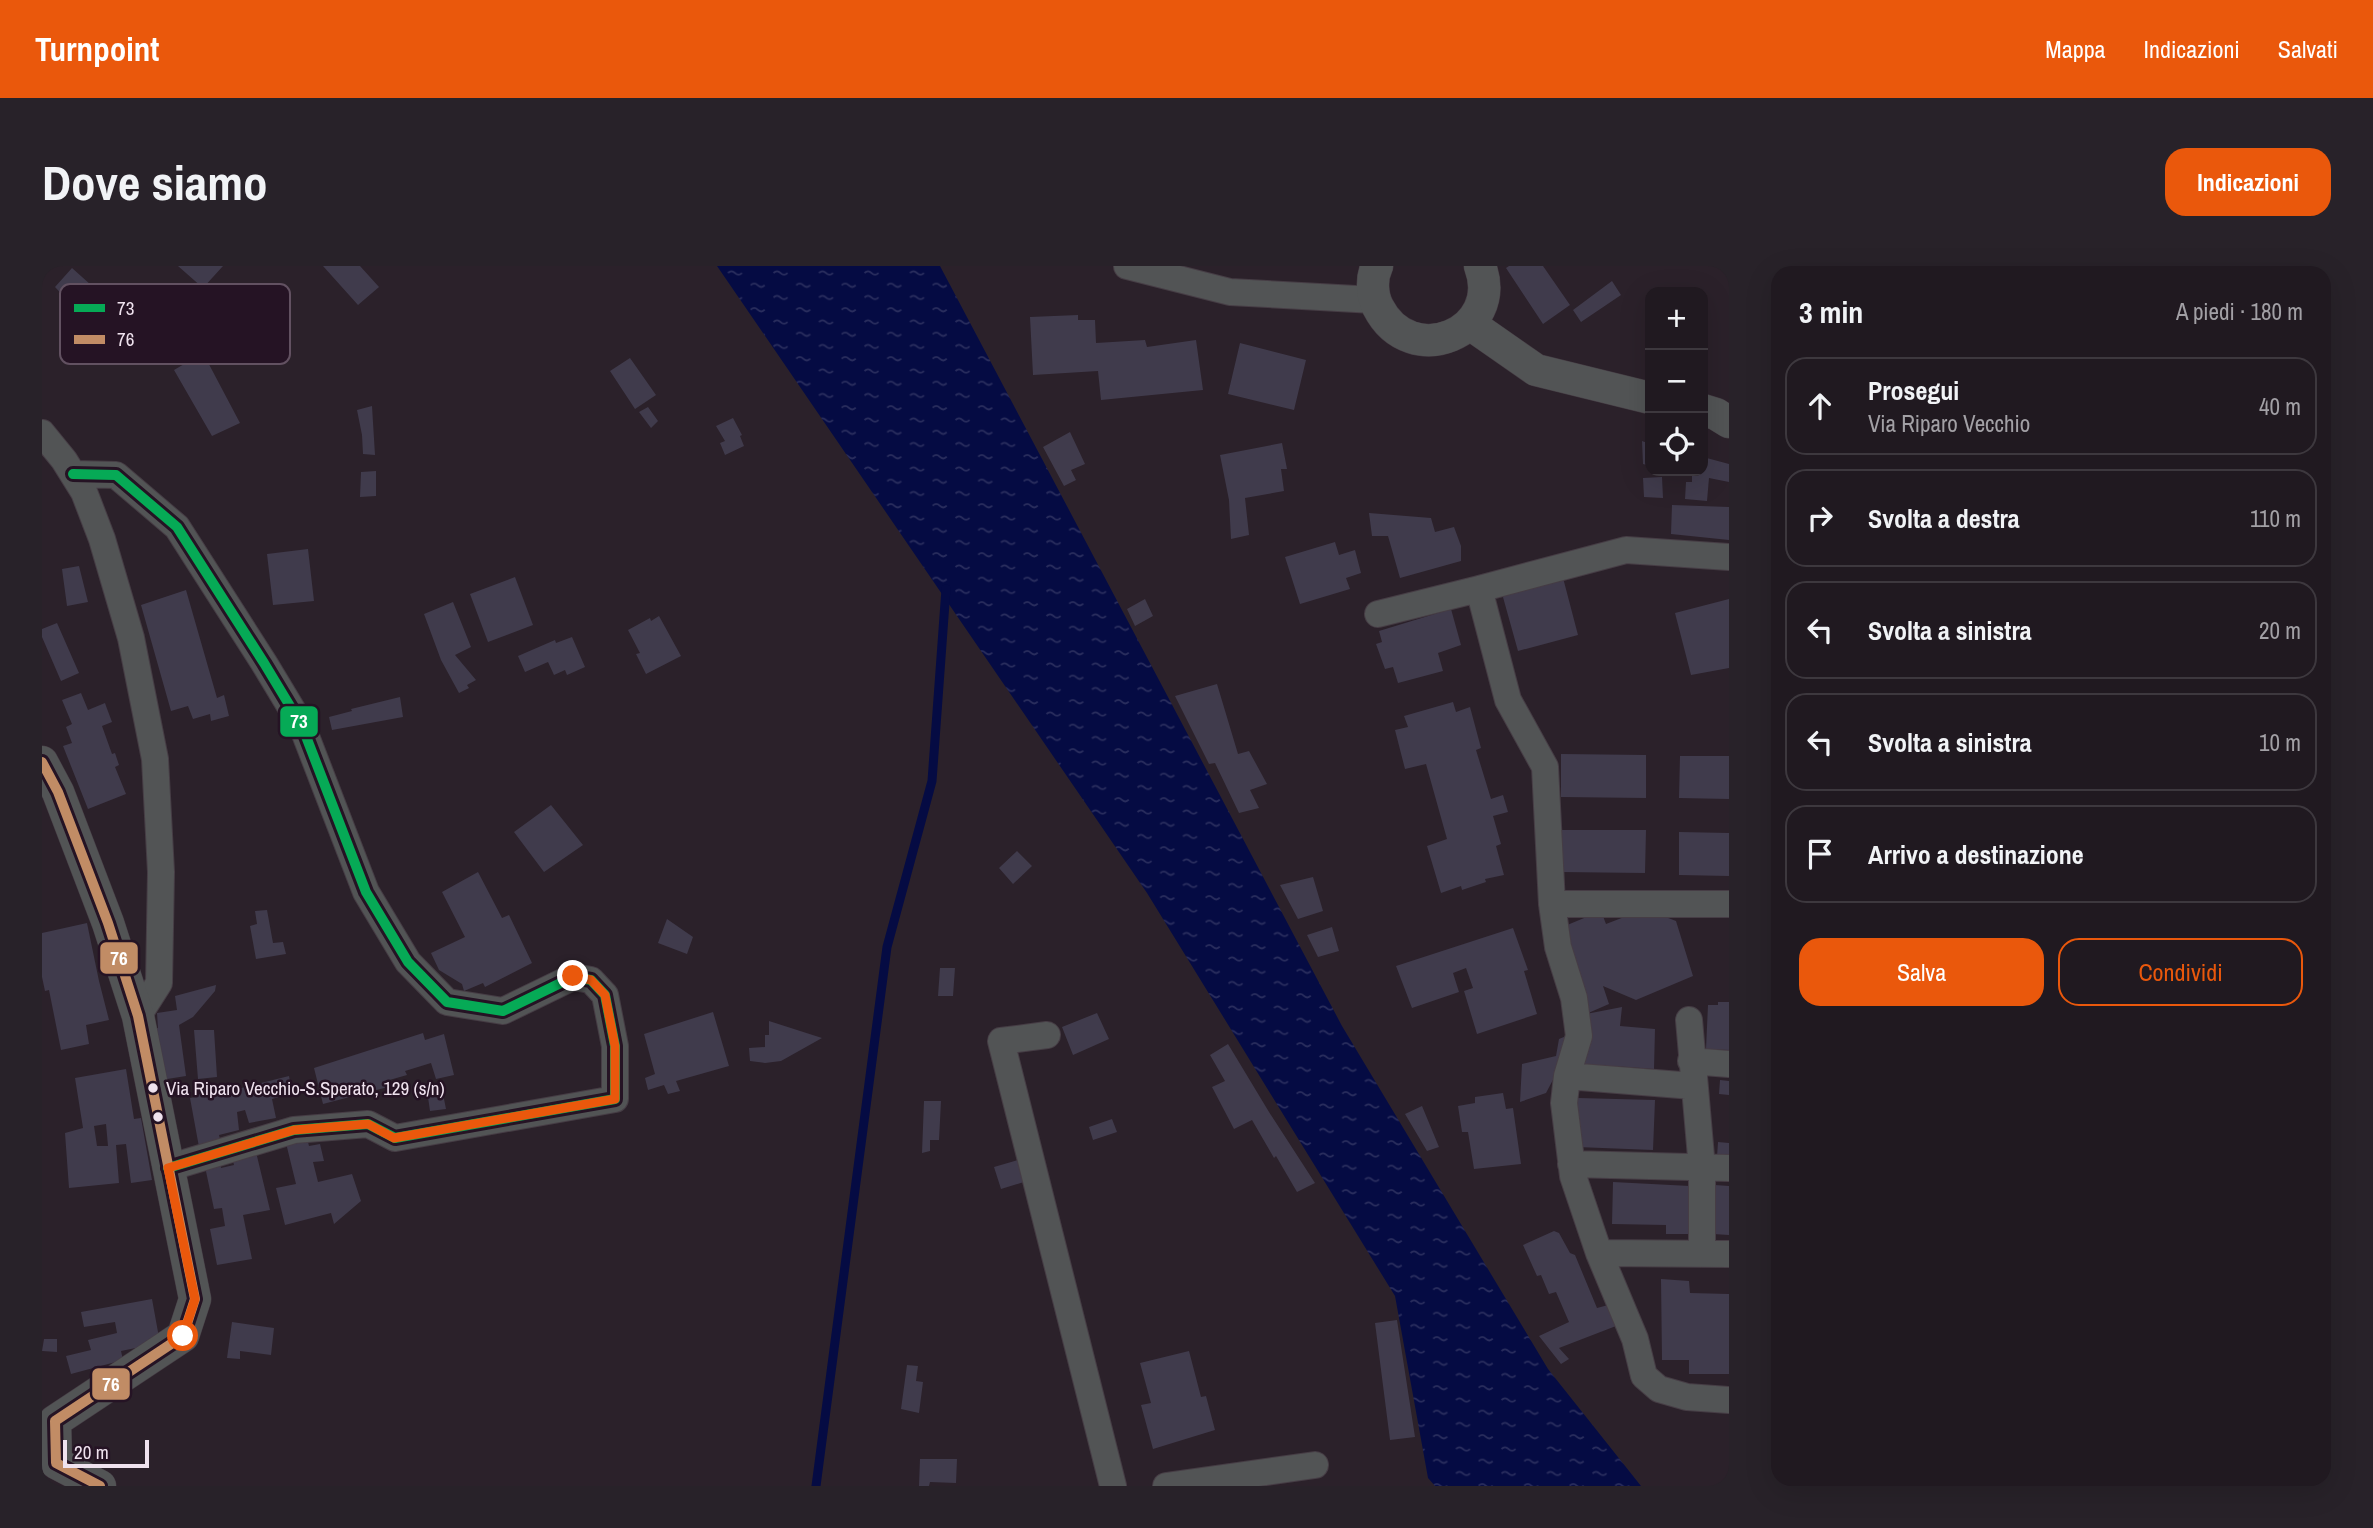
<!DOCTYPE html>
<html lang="it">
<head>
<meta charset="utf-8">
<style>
  :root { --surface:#201920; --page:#282229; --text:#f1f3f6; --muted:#a2a0a5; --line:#3d383e; --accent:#ea580c }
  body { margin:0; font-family:"Archivo Narrow",sans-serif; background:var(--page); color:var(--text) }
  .controls { position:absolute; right:21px; top:21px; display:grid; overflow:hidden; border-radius:14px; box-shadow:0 7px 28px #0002 }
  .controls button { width:63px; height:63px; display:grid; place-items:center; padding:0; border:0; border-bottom:2px solid var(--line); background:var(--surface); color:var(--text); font:35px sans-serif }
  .scale { position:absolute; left:21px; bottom:18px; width:86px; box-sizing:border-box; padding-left:7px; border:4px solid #efe2ee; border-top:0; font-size:19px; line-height:24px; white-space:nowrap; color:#efe2ee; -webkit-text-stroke:5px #251324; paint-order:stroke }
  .stop { position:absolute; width:21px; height:21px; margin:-16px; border:5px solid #ea580c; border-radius:50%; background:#fff }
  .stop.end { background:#ea580c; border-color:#fff; box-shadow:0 2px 7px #0008 }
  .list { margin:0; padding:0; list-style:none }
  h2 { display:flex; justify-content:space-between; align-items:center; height:91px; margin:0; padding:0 28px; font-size:30px }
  h2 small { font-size:23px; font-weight:400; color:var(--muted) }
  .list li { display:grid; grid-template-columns:46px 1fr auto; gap:21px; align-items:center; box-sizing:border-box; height:98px; margin:0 14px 14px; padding:0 14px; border:2px solid var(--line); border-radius:21px }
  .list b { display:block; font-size:26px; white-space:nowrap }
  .list p { margin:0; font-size:23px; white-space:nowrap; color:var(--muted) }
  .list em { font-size:23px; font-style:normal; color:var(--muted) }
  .actions { display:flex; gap:14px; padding:21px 28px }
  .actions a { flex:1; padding:16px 0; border:2px solid var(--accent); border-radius:21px; text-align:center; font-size:24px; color:var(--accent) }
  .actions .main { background:var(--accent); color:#fff }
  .icon { flex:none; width:38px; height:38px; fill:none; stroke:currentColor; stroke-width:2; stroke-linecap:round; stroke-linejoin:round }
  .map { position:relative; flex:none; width:1687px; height:1220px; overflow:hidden; border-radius:21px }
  header { display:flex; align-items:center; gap:42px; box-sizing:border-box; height:98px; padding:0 35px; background:var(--accent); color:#fff }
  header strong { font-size:33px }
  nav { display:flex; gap:38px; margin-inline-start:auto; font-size:24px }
  .intro { display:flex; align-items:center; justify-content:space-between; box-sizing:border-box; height:168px; padding:0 42px }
  h1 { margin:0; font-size:49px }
  .button { padding:18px 32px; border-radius:21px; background:var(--accent); color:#fff; font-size:24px; font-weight:700 }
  main { display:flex; gap:42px; padding:0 42px }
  aside { flex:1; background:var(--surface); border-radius:21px; box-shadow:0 7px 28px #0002 }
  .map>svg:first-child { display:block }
  .water { fill:url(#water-ripples) }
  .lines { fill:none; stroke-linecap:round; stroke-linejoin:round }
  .stream { stroke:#050b43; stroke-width:9 }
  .building { fill:#403b4c; fill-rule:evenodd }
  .minor-casing { stroke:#463d45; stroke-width:28 }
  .tertiary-casing { stroke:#463d45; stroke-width:33 }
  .minor { stroke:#525455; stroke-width:26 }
  .tertiary { stroke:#525455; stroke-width:32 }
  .bus-1-casing { stroke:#251324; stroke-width:16 }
  .bus-2-casing { stroke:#251324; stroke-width:16 }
  .bus-1 { stroke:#06aa56; stroke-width:10 }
  .bus-2 { stroke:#c18c65; stroke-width:10 }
  .route { stroke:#ea580c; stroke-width:9 }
  .bus-dot { fill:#efe2ee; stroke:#251324; stroke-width:2.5 }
  .labels { text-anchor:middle; stroke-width:5; stroke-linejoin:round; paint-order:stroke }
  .bus-label { font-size:19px; fill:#efe2ee; stroke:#251324; text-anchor:start }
  .key { fill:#251324; stroke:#625161; stroke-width:2 }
  .key-label { font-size:19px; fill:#efe2ee }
  .line-badge { stroke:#251324; stroke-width:2.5 }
  .badge-label { font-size:19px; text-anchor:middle; font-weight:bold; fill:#fff }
</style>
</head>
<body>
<header>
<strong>Turnpoint</strong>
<nav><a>Mappa</a><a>Indicazioni</a><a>Salvati</a></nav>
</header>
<div class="intro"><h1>Dove siamo</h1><a class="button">Indicazioni</a></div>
<main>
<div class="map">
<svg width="1687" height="1220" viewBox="0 0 1687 1220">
  <defs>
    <pattern id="water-ripples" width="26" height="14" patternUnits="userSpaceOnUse" patternTransform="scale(1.75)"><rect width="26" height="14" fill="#050b43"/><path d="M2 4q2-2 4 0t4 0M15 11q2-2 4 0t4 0" fill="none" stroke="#2a2e5e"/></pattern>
  </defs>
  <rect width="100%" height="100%" fill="#2b212a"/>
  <!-- water -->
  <path class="water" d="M675 0H898L1300 760 1506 1103 1599 1220H1393L1386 1212 1353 1030 1105 627Z"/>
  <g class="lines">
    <!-- stream -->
    <path class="stream" d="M774 1220 845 681 890 515 904 323"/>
  </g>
  <!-- building -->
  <path class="building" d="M136 0H181L161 22Z
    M281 0H318L337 21 316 39Z
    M1467 0H1501L1528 39 1501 58 1464 2Z
    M30 2 49 19 26 35 13 21Z
    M1570 15 1579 29 1539 56 1531 44Z
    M1036 49V54H1053L1054 77 1103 74 1105 81 1154 74 1161 124 1059 134 1056 105 991 109 988 51Z
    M1198 77 1264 94 1252 144 1186 128Z
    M161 87 198 157 170 170 132 104Z
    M588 92 614 129 593 143 568 105Z
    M330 140 333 189 321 188 320 169 315 144Z
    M606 141 616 155 609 162 597 146Z
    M691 152 700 169 698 170 702 180 683 189 678 177 683 175 674 160Z
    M1028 166 1043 198 1029 204 1034 214 1022 220 1001 181Z
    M1600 175 1608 178V200L1601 198Z
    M1240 177 1245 203H1239L1242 225 1203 232 1207 269 1189 273 1187 234 1178 189Z
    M1661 191 1687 198V216L1667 212 1665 235 1643 233 1644 216H1650V210L1634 205H1661Z
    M334 205V230L318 231 319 206Z
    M1620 211 1621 232 1602 231 1601 212Z
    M1630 239 1687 241V274L1629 268Z
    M1327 247 1389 252 1393 266 1412 261 1419 280V295L1358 312 1346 270H1330Z
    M1293 276 1297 289 1313 284 1319 307 1304 312 1308 323 1258 338 1243 291Z
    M266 283 272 335 231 339 225 288Z
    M37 300 46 336 25 340 20 303Z
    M1520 308 1536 369 1476 385 1459 324Z
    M473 311 491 359 446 376 428 328Z
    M144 324 175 432 182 429 187 450 169 455 168 448 151 453 146 440 129 445 99 339Z
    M1103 333 1111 350 1093 360 1085 343Z
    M1687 333V402L1649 409 1633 347Z
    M411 336 429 381 413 389 434 414 425 419 427 422 417 427 399 394 382 348Z
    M1409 343 1419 379 1396 387 1401 405 1356 417 1351 401 1343 403 1334 378 1340 376 1337 365Z
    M617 350 639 390 604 408 594 388 598 387 586 364 608 352 609 355Z
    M15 357 37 407 19 415 0 371V363Z
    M530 371 543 401 525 409 523 404 512 409 506 396 483 406 476 390 513 374 514 377Z
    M1175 418 1196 488 1207 485 1225 518 1208 524 1217 542 1197 547 1173 497 1167 498 1133 430Z
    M39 427 46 444 63 437 64 440 70 456 60 460 70 488 73 487 77 499 73 501 84 528 46 543 21 480 30 477 24 461 30 458 20 434Z
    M358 431 361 451 290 464 287 451 310 445 309 443Z
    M1411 436 1414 446 1428 441 1439 482 1434 484 1449 533 1461 529 1466 546 1451 550 1459 578 1454 580 1462 609 1443 613 1444 616 1420 624 1419 620 1399 627 1385 580 1405 573 1384 498 1363 503 1353 464 1366 461 1362 450Z
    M1519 488 1604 489V532L1519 531Z
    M1638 490H1687V533L1637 532Z
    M509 539 541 579 502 606 472 566Z
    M1519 564H1604L1603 607 1518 606Z
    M1637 566 1687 567V610L1637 609Z
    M975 585 990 600 971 618 957 602Z
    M436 606 460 652 467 649 490 697 443 721 441 717 422 725 420 718 397 704 389 687 423 671 400 626Z
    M1271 611 1281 645 1256 653 1238 619Z
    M1603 643 1634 655 1651 710 1594 734 1561 720 1567 738 1544 748 1580 741 1578 760 1613 763 1612 803 1572 800V808L1536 804 1518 662 1559 645 1564 658Z
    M225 644 231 677 241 676 244 688 214 693 208 660 215 658 213 645Z
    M625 653 651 671 645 688 616 677Z
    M45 657 57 715 67 754 44 759 47 778 19 784 7 724 3 725 0 711V667Z
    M1290 661 1297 685 1276 691 1265 669Z
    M1471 662 1486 704 1482 705 1495 748 1435 768 1422 725 1431 722 1424 702 1411 707 1417 726 1370 742 1354 700Z
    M898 702H913L911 730H896Z
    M174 719 173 725 151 751 137 759 144 810 119 814 110 763 116 762 115 747 135 744 133 730Z
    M1676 736H1687V784L1664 783 1666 739H1676Z
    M671 746 687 800 634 815 638 825 626 828 622 819 606 824 603 812 613 808 602 768Z
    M1055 747 1067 773 1031 789 1020 761Z
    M727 755 780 772 739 795 723 797 708 795 707 782 723 781V769H727Z
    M152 764H172L175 811 156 813Z
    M381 767 383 774 402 768 412 809 394 813 389 797 363 805 365 809 344 815 346 821 281 838 272 802Z
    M1529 768 1524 789 1504 827 1478 836 1480 798 1514 790 1517 773Z
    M1186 778 1227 846 1273 917 1255 926 1234 890 1232 892 1210 854 1192 863 1170 821 1183 815 1168 789Z
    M84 803 92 853 99 852 110 914 89 917 84 878 74 879 77 917 27 922 23 867 41 862 33 812ZM64 858 66 880H55L52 860Z
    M247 810 250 827 230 833 234 852 207 857 203 844 195 846 197 864 177 869 179 877 157 881 148 832 153 831 152 821 174 817 176 828Z
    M1678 814 1687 815V829L1677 828Z
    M1461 827 1464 843 1471 842 1479 898 1432 903 1426 866H1420L1416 840 1433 837V831Z
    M401 828 404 843 388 845 386 831Z
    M1536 832 1613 834 1611 884 1535 881Z
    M882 835H899L897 874H888V885L880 887Z
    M1380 840 1397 881 1385 885 1363 848Z
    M1070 853 1075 866 1051 874 1047 861Z
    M264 868 267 880 278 878 282 895 271 896 276 916 310 908 319 935 292 958 289 947 243 959 234 922 254 918 243 873Z
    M1676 876 1687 877V891H1675Z
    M214 886 228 944 201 949 210 993 175 999 168 963 183 960 180 942 172 943 162 896 178 893 179 902 192 899 190 891Z
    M979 893 985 915 959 923 952 901Z
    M1571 916 1648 920 1646 968H1624V959L1570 958Z
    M1673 919 1687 920V969L1671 968Z
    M1512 965 1517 967 1528 987 1533 989 1555 1042 1570 1038 1574 1060 1517 1082 1527 1093 1519 1098 1497 1070 1527 1056 1514 1026 1507 1028 1499 1009 1495 1010 1481 979Z
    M1619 1013 1647 1015 1648 1027 1687 1028V1108H1647V1094H1620Z
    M110 1033 118 1077 79 1085 81 1094 29 1108 24 1090 49 1084 46 1074 75 1067 73 1056 42 1061 39 1046Z
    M1355 1054 1373 1171 1348 1174 1333 1057Z
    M190 1056 232 1062 229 1089 198 1085V1093L185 1092Z
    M2 1073H15V1086L0 1085Z
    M1147 1085 1159 1131 1164 1130 1173 1164 1111 1183 1099 1139 1109 1137 1098 1097Z
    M865 1099 876 1100 874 1115 881 1116 877 1147 859 1143Z
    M878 1193H915L914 1217 888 1216 887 1220H877Z"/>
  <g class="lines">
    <defs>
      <path id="minor" d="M1085 0 1188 26 1332 34
        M0 167 22 194 42 226 60 273 89 372 113 493 119 606 117 717 96 750
        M31 208 74 209 135 261 222 397 260 460 324 626 366 696 405 736 461 745 531 711 549 714 563 729 573 780V833L353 872 326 858 252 864 126 902
        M1437 323 1584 284 1687 291
        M1336 348 1437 323 1466 434 1503 501 1510 638 1516 681 1532 732 1537 770 1525 810 1522 837 1531 910 1557 987 1593 1073 1602 1110 1617 1123 1645 1131 1687 1134
        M1510 638H1687
        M1647 754 1660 902V988
        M1005 769 959 775 1071 1220
        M1649 795 1687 798
        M1525 810 1651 820
        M1529 898 1687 902
        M1557 987 1687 988
        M1124 1220 1273 1199"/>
      <path id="tertiary" d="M1335 0C1329 12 1330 30 1336 41 1369 106 1463 66 1438 0
        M1428 58 1494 104 1608 132
        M1661 144 1674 148 1687 156
        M0 496 16 526 66 657 96 750 153 1033 141 1070 13 1155 14 1197 58 1220"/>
    </defs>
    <!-- minor casing -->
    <use href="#minor" class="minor-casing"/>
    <!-- tertiary casing -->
    <use href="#tertiary" class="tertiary-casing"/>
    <!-- minor -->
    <use href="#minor" class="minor"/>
    <!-- tertiary -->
    <use href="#tertiary" class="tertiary"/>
    <defs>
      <path id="bus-1" d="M31 208 74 209 135 261 222 397 260 460 324 626 366 696 405 736 461 745 531 711 549 714 563 729 573 780V833L353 872 326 858 252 864 126 902"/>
      <path id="bus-2" d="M0 496 16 526 66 657 96 750 153 1033 141 1070 13 1155 14 1197 58 1220"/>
    </defs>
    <!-- bus-1 casing -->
    <use href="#bus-1" class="bus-1-casing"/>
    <!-- bus-2 casing -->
    <use href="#bus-2" class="bus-2-casing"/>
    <!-- bus-1 -->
    <use href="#bus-1" class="bus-1"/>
    <!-- bus-2 -->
    <use href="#bus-2" class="bus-2"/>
  </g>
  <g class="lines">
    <!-- route -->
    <path class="route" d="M141 1070 153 1033 126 902 252 864 326 858 352 872 573 833V780L563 729 549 714 531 710"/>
  </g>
  <!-- markers -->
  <g class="bus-dot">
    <circle cx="111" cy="822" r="6"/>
    <circle cx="116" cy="851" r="6"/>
  </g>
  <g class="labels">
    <!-- bus labels -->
    <g class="bus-label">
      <text x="124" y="829">Via Riparo Vecchio-S.Sperato, 129 (s/n)</text>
    </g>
  </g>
  <!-- legend -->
  <rect x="18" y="18" width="230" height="80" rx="10" class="key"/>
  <rect x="32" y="38" width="31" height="8" fill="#06aa56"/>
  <rect x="32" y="69" width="31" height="9" fill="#c18c65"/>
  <g class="key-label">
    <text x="75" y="49">73</text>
    <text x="75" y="80">76</text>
  </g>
  <g class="line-badge">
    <rect x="237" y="439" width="40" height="33" rx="7" fill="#06aa56"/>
    <rect x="57" y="675" width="40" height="34" rx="7" fill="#c18c65"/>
    <rect x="49" y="1101" width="40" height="34" rx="7" fill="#c18c65"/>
  </g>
  <g class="badge-label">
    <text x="257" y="462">73</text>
    <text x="77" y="699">76</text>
    <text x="69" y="1125">76</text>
  </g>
</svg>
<div class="controls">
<button>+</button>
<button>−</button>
<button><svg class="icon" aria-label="locate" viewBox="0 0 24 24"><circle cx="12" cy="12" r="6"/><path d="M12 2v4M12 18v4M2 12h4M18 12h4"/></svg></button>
</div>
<div class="scale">20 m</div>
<div class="stop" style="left:141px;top:1070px"></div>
<div class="stop end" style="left:531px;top:710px"></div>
</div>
<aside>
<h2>3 min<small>A piedi · 180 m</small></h2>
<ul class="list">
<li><svg class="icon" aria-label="ahead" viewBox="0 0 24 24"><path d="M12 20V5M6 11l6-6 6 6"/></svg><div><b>Prosegui</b><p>Via Riparo Vecchio</p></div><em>40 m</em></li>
<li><svg class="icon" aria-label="right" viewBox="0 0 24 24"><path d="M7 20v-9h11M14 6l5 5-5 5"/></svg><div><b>Svolta a destra</b></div><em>110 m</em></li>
<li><svg class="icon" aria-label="left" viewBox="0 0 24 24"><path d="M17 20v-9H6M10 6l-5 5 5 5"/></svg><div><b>Svolta a sinistra</b></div><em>20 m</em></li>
<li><svg class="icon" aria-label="left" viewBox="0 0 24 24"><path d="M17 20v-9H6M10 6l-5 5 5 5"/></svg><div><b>Svolta a sinistra</b></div><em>10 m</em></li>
<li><svg class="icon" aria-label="arrive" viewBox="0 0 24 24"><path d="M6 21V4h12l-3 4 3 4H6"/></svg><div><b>Arrivo a destinazione</b></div></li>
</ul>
<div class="actions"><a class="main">Salva</a><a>Condividi</a></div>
</aside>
</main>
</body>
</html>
